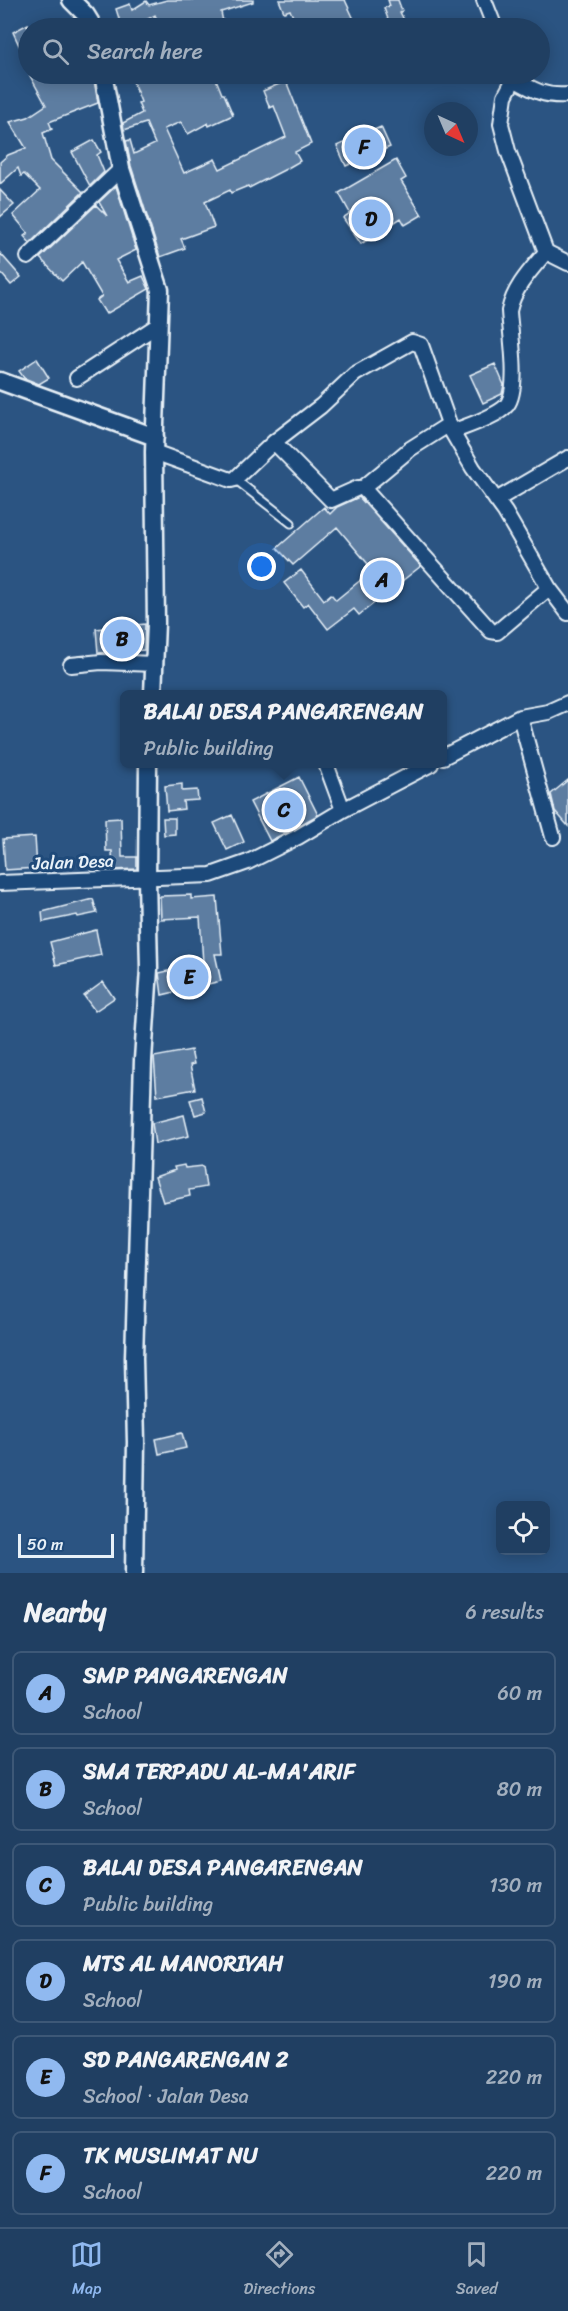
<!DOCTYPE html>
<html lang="en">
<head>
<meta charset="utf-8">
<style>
  :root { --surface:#203f62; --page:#2d4a6b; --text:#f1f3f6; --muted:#a2afbe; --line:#3d5877; --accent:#90b9f0 }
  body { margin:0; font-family:Sriracha,sans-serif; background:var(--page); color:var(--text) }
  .controls { position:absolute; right:18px; bottom:18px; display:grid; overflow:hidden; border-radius:9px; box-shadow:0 3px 15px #0003 }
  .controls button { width:54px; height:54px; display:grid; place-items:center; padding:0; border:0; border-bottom:2px solid var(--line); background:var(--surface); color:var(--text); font:30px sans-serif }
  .compass { position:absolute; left:424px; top:102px; width:54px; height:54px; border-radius:50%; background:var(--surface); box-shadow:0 3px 15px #0003; rotate:136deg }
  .scale { position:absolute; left:18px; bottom:15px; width:96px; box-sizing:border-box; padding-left:6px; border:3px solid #e8f1f8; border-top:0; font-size:16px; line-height:21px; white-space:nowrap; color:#e8f1f8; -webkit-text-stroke:4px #1f4a7a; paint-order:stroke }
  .you { position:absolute; left:262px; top:567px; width:21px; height:21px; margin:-15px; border:4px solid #fff; border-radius:50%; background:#1a73e8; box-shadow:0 0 0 9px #1a73e833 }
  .badge { display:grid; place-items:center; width:39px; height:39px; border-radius:50%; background:var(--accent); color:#111; font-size:20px; font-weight:700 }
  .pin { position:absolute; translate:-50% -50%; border:3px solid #fff; box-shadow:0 2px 6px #0006 }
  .popup { position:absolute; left:120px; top:690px; width:327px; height:78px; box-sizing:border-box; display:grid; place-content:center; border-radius:9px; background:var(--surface); filter:drop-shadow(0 2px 4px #0005); font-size:20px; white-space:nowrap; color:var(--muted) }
  .popup b { font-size:22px; color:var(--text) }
  .popup::after { content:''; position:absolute; left:50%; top:100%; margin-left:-12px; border:12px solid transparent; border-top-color:var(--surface) }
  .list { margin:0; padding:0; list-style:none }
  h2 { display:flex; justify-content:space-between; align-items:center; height:78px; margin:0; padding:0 24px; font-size:26px }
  h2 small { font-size:20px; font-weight:400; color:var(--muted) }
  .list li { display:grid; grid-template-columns:39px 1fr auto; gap:18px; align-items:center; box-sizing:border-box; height:84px; margin:0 12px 12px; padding:0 12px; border:2px solid var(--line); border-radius:9px }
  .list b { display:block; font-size:22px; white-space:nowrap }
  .list p { margin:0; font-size:20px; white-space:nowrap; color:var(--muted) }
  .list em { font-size:20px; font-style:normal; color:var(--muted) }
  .icon { flex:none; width:33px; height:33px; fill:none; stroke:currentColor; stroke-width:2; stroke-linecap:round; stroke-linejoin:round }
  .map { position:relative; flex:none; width:568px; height:1573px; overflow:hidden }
  .search { position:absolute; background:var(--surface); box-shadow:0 3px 15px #0003; left:18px; right:18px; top:18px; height:66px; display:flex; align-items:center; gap:15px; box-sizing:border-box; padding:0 21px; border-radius:33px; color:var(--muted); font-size:22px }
  .sheet { height:654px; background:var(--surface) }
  nav { display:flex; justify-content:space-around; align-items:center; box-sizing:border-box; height:84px; border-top:2px solid var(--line); background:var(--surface); font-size:16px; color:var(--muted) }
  nav a { display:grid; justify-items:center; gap:3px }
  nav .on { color:var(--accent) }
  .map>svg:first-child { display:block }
  .building { fill:#5d7da1; stroke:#e8f1f8; stroke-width:1.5 }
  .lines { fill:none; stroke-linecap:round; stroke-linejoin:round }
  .service-casing { stroke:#e8f1f8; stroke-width:11 }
  .minor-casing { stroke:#e8f1f8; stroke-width:18 }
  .tertiary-casing { stroke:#e8f1f8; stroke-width:21 }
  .service { stroke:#1f4a7a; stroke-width:7 }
  .minor { stroke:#1f4a7a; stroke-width:14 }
  .tertiary { stroke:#1f4a7a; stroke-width:16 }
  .labels { text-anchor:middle; stroke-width:6; stroke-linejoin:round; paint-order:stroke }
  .street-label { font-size:18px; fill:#e8f1f8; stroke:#1f4a7a }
</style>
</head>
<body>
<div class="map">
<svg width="568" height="1573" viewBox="0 0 568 1573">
  <rect width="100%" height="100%" fill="#2b5482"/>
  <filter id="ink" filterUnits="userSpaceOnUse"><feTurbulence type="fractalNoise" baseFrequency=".0167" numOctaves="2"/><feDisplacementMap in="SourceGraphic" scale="12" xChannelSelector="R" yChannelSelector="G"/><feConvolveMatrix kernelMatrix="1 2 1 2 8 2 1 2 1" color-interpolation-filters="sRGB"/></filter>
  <g filter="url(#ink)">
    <!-- building -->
    <path class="building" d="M167 0H253V2L221 12 224 27 161 28 155 15 132 28H122L116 9 130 4 132 10 146 1 149 5Z
      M279 0H345L358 28H336L333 22 318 28H298L290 10 284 12Z
      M388 0H398L402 11 400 12 408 28H368L388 19 384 8 390 6Z
      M28 24V65L13 32Z
      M29 74H93L98 103 49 122 52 129 43 133 51 160 83 192 30 243 24 236 28 233 13 215 40 190 24 174 21 176 18 168 0 184V162L8 155 26 148 10 122 28 117 46 105Z
      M130 74H214L222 94H224L233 115 209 126 208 123 188 134 181 122 164 129 184 173 215 159 220 169 286 137 274 106 270 108 263 91 286 81 311 144 295 152 300 161 286 169 249 188 248 186 231 193 230 190 205 202 214 227 181 239 185 248 160 257 131 166 126 141 130 140 134 154 155 144 146 123 124 130 123 123 142 113 138 103 141 102Z
      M381 127 390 147 346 166 337 146Z
      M94 140 101 152 97 155 104 172 90 186 72 152Z
      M396 160 406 178 401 181 422 215 405 225 401 218 361 244 343 218 350 213 339 193Z
      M116 186 136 250 116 260 129 282 143 276 149 289 106 314 97 300 102 296 82 262 62 281 40 258 96 205 107 216 99 202Z
      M0 190 14 205 0 217Z
      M0 253 21 277 11 285 0 272Z
      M37 359 49 378 39 384 24 378 19 371Z
      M495 364 504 385 502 394 483 403 470 375Z
      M359 497 421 566 359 615 354 609 328 629 308 603 303 607 284 583 301 570 324 600 331 594 336 600 373 570 337 527 293 565 277 548 324 507 330 514 337 507Z
      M145 624 144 650 98 653 96 629Z
      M299 777 318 815 270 841 250 802Z
      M568 780V826L555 811 551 794Z
      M182 784V791L197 790 198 800 183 801 184 809 167 811 165 786Z
      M232 815 244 842 227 850 214 823Z
      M121 818 122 857H137V869L113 870 112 851H106L105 819Z
      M163 818H175V834L164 835Z
      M35 837 37 868 5 870 3 839Z
      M191 895V899L217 897 222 954H215L221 981 162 995 159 973 203 963 200 917 161 919 160 896Z
      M93 899 97 913 78 917 77 915 43 922 42 912Z
      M96 930 101 955 56 965 50 942Z
      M103 982 114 998 95 1011 84 996Z
      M191 1050 194 1064 190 1065 195 1089 157 1096 154 1057Z
      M202 1097 206 1112 195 1115 190 1100Z
      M184 1115 189 1136 155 1144 152 1123Z
      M184 1165 185 1168 203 1166 206 1187 189 1190 190 1196 163 1202 155 1177 175 1170 174 1167Z
      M182 1433 186 1448 159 1454 156 1439Z"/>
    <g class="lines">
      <defs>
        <path id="service" d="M235 479 291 523"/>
        <path id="minor" d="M484 0 495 28
          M512 74 514 79 505 96 501 124 508 151 546 252 568 263
          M514 79C533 90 545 97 568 95
          M28 257 121 169
          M77 378 158 325
          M448 425 410 449 363 488 491 631 497 632 503 627 549 588
          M452 432C466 426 497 417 507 405 520 388 510 332 509 311 514 287 531 270 546 252
          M274 442 331 500 358 488H363
          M154 452 231 480 235 479 274 442 321 406 355 374 412 342 421 345 452 432 473 468 505 512 549 588 568 613
          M496 500 568 458
          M71 665 101 662 155 664
          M520 717 553 837
          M443 757 520 717 548 712 568 703
          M326 764 343 810
          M0 883 211 875 248 862 298 837 343 810 431 764"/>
        <path id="tertiary" d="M71 0 86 15 94 28
          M103 74 121 169 160 290 154 452 156 623 153 694
          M0 381 155 437
          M134 1573 136 1442 134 1358 143 1060 149 969 147 879 148 764"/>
      </defs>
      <!-- service casing -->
      <use href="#service" class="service-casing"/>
      <!-- minor casing -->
      <use href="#minor" class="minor-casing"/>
      <!-- tertiary casing -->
      <use href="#tertiary" class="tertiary-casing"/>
      <!-- service -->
      <use href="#service" class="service"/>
      <!-- minor -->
      <use href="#minor" class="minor"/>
      <!-- tertiary -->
      <use href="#tertiary" class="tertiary"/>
    </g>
  </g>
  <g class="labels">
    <!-- street labels -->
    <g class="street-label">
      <text transform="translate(73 862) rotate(-2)" y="6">Jalan Desa</text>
    </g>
  </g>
</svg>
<div class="controls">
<button><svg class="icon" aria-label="locate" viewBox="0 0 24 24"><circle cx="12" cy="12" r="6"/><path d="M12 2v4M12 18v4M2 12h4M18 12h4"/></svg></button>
</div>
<svg class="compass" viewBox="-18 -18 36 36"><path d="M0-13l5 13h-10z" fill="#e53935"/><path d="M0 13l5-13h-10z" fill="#a2afbe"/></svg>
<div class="scale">50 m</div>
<div class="you"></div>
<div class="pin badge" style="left:382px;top:580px">A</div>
<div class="pin badge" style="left:122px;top:639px">B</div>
<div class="pin badge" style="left:284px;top:810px">C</div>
<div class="popup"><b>BALAI DESA PANGARENGAN</b>Public building</div>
<div class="pin badge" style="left:371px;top:219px">D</div>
<div class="pin badge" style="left:189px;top:977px">E</div>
<div class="pin badge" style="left:364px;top:147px">F</div>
<div class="search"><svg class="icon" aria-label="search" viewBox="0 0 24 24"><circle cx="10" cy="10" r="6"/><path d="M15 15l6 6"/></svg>Search here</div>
</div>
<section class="sheet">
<h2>Nearby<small>6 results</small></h2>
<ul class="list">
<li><span class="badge">A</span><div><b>SMP PANGARENGAN</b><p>School</p></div><em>60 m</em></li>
<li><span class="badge">B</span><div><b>SMA TERPADU AL-MA'ARIF</b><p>School</p></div><em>80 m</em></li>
<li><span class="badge">C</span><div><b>BALAI DESA PANGARENGAN</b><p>Public building</p></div><em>130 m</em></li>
<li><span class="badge">D</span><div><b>MTS AL MANORIYAH</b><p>School</p></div><em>190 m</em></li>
<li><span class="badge">E</span><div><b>SD PANGARENGAN 2</b><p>School · Jalan Desa</p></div><em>220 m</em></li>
<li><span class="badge">F</span><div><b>TK MUSLIMAT NU</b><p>School</p></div><em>220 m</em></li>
</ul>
</section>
<nav>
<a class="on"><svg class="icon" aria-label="map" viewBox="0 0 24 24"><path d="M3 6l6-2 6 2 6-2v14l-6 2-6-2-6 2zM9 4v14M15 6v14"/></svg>Map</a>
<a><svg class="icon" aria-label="directions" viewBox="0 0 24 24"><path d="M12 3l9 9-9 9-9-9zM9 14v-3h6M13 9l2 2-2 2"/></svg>Directions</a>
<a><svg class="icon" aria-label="saved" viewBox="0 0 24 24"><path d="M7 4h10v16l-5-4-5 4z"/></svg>Saved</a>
</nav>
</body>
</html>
